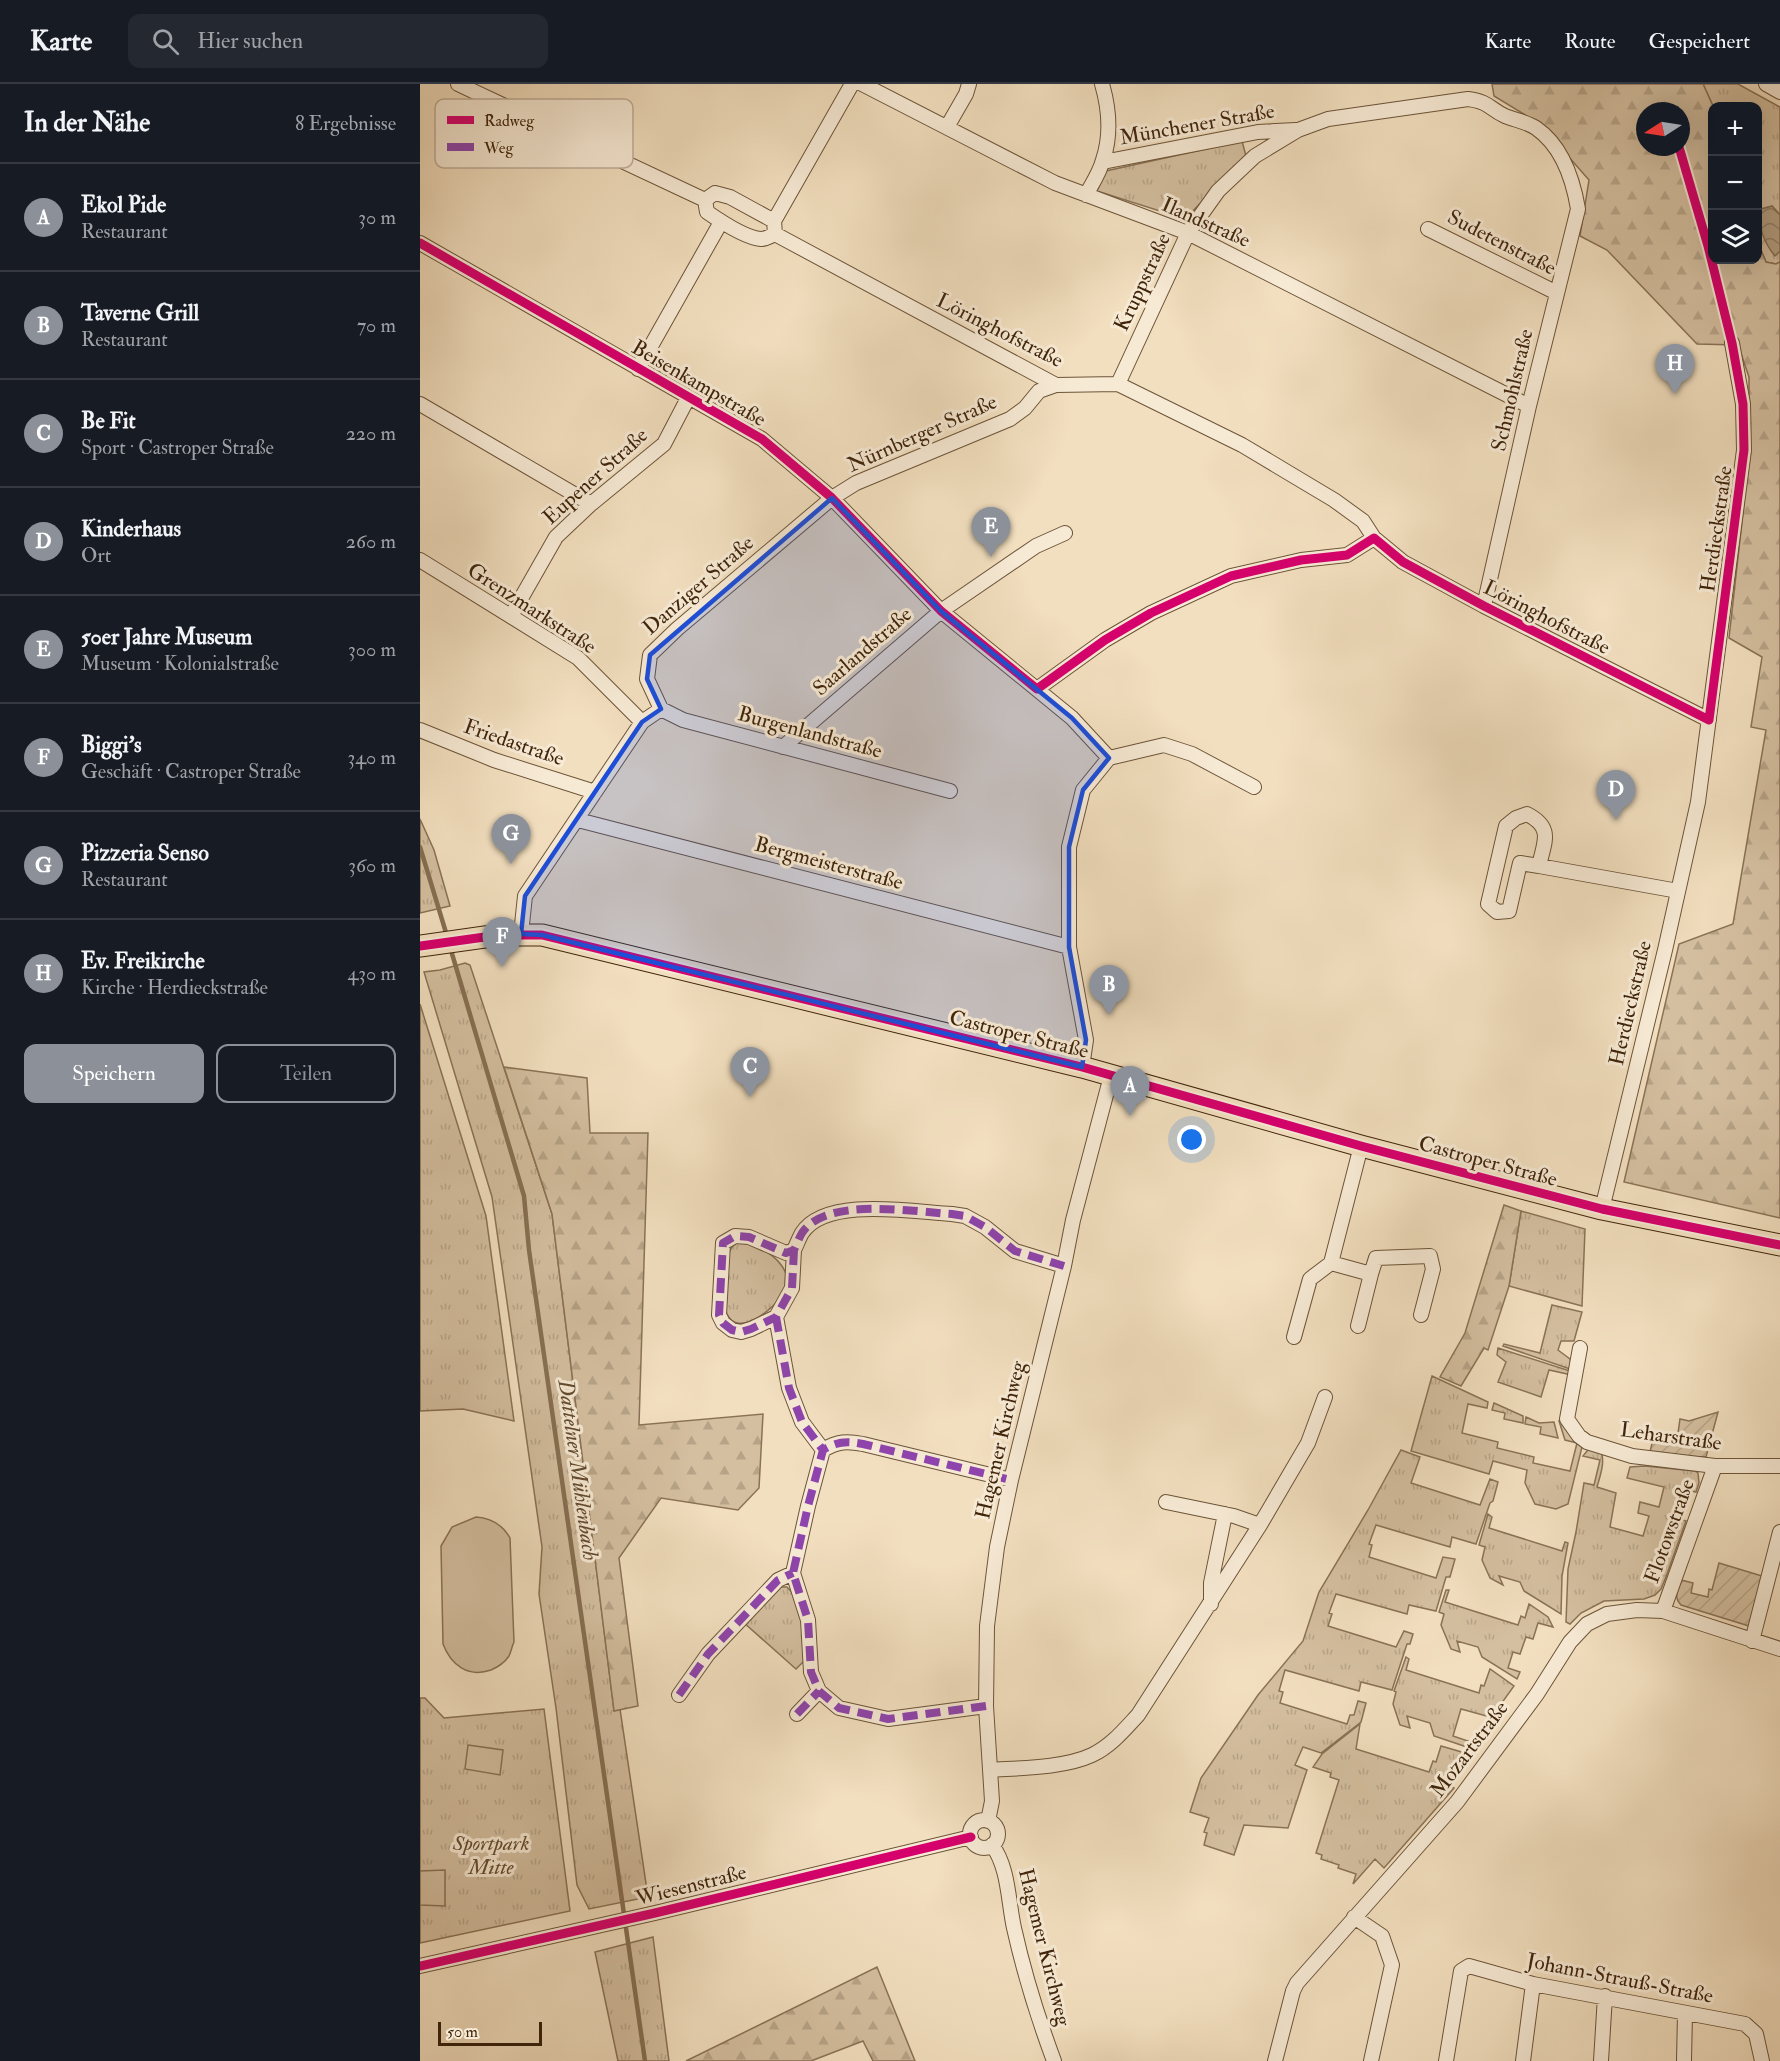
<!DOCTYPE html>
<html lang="de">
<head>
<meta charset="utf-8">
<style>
  :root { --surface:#171b24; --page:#242831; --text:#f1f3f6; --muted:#9ea1a6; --line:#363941; --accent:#8c9099 }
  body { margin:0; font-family:"IM FELL Double Pica",serif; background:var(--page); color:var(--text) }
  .controls { position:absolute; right:18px; top:18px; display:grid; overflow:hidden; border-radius:12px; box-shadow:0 6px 24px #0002 }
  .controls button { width:54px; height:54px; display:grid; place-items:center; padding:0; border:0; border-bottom:2px solid var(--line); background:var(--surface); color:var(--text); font:30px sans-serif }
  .compass { position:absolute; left:1216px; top:18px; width:54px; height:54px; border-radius:50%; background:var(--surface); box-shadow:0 6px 24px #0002; rotate:258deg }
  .scale { position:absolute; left:18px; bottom:15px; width:104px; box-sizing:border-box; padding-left:6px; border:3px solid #40250b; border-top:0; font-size:16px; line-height:21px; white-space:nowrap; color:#40250b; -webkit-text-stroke:4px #f7ead5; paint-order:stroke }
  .you { position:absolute; left:772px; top:1056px; width:21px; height:21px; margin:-15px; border:4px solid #fff; border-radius:50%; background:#1a73e8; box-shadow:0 0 0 9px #1a73e833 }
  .badge { display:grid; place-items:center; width:39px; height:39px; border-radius:50%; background:var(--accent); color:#fff; font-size:20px; font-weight:700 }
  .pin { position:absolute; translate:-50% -50px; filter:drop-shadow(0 2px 3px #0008) }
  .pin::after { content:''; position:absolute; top:32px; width:21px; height:18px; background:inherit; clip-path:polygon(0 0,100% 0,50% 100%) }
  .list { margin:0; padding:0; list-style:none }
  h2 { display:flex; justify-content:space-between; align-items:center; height:78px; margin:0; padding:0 24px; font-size:26px }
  h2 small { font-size:20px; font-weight:400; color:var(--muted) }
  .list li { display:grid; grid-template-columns:39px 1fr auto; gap:18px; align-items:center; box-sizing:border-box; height:108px; padding:0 24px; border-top:2px solid var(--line) }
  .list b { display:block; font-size:22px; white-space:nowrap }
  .list p { margin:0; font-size:20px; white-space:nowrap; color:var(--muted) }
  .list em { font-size:20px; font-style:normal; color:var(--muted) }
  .actions { display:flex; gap:12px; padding:18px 24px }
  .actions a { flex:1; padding:14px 0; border:2px solid var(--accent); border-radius:12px; text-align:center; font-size:21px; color:var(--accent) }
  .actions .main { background:var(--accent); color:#fff }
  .icon { flex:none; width:33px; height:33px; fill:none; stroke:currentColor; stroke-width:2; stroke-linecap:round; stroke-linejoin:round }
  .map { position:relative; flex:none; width:1360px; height:1977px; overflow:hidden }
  header { display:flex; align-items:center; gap:36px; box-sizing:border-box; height:84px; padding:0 30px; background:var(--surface); border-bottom:2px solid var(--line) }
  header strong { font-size:28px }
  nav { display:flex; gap:33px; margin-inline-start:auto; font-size:21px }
  .search { width:420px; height:54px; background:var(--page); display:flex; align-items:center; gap:15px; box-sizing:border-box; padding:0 21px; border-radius:12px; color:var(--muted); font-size:22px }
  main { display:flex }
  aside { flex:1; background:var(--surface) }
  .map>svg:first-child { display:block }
  .grass { fill:url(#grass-tufts); stroke:#8a7256; stroke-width:1.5 }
  .forest { fill:url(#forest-firs); stroke:#8a7256; stroke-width:1.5; fill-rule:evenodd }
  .garden { fill:url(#garden-furrows); stroke:#8a7256; stroke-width:1.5 }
  .pitch { fill:#d4bfa0; stroke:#8a7256; stroke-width:1.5 }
  .water { fill:url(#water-waves); stroke:#866f52; stroke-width:1.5 }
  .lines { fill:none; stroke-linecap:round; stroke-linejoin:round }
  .stream { stroke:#866f52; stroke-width:4.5 }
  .street-casing { stroke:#6c5438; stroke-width:16 }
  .primary-casing { stroke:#40250b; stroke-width:23 }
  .street { stroke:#f7ead5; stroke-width:14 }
  .primary { stroke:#f2dfbf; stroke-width:21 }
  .quiet { stroke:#8e44ad; stroke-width:8; stroke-dasharray:15 8; stroke-linecap:butt }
  .cycleway-casing { stroke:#f7ead5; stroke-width:13 }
  .cycleway { stroke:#d6006c; stroke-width:9 }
  .marked { fill:#1d4ed8; fill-opacity:0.2; stroke:#1d4ed8; stroke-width:4.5; stroke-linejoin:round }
  .labels { text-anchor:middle; stroke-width:6; stroke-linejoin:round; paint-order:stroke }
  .street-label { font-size:21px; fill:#40250b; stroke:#f7ead5 }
  .park-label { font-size:21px; font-style:italic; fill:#654c30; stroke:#f7ead5 }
  .water-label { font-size:22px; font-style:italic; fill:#634a2f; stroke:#f7ead5 }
  .key { fill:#f7ead5; stroke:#c0af98; stroke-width:1.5 }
  .key-label { font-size:16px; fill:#40250b }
</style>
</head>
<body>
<header>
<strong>Karte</strong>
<div class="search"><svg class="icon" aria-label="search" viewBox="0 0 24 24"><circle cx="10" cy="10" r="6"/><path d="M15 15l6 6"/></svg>Hier suchen</div>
<nav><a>Karte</a><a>Route</a><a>Gespeichert</a></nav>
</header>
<main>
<aside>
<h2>In der Nähe<small>8 Ergebnisse</small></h2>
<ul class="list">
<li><span class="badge">A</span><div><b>Ekol Pide</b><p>Restaurant</p></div><em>30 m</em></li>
<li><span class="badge">B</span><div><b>Taverne Grill</b><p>Restaurant</p></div><em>70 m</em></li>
<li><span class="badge">C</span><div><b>Be Fit</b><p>Sport · Castroper Straße</p></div><em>220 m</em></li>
<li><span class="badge">D</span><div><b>Kinderhaus</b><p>Ort</p></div><em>260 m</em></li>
<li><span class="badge">E</span><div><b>50er Jahre Museum</b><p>Museum · Kolonialstraße</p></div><em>300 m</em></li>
<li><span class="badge">F</span><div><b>Biggi's</b><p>Geschäft · Castroper Straße</p></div><em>340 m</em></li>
<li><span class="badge">G</span><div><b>Pizzeria Senso</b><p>Restaurant</p></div><em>360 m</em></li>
<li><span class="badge">H</span><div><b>Ev. Freikirche</b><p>Kirche · Herdieckstraße</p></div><em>430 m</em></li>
</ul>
<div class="actions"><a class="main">Speichern</a><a>Teilen</a></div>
</aside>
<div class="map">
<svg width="1360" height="1977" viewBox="0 0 1360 1977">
  <defs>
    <pattern id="grass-tufts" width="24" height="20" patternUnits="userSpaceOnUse" patternTransform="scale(1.5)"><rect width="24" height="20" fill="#d4bfa0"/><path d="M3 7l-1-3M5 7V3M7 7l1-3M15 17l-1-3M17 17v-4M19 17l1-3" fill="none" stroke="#b7a488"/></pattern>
    <pattern id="forest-firs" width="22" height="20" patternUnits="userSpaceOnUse" patternTransform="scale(1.5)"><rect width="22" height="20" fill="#d4bfa0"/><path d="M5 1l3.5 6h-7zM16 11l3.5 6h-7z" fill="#b7a488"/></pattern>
    <pattern id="garden-furrows" width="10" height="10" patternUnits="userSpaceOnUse" patternTransform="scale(1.5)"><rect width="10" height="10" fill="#d4bfa0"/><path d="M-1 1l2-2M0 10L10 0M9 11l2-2" fill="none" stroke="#b7a488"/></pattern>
    <pattern id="water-waves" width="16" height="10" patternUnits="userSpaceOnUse" patternTransform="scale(1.5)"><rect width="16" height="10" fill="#b5a082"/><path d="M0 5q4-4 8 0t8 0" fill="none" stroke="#958269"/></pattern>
  </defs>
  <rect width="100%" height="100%" fill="#f2dfbf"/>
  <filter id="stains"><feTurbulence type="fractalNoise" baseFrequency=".00333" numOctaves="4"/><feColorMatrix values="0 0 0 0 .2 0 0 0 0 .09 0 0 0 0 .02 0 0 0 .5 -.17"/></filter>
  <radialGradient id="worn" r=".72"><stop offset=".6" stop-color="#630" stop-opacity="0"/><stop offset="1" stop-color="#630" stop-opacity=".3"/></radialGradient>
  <!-- grass -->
  <path class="grass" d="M1283 0H1318L1360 23V131L1352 122 1341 125 1360 168V167V178L1356 180 1346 178 1338 159V22H1293Z
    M822 57 826 72 765 135 677 107 686 87Z
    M0 735 14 766 30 822 0 829Z
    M45 879 50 881 132 1130 194 1626 200 1625 228 1813 169 1825 157 1801 136 1624 119 1510 122 1463 72 1113 4 888 20 886Z
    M0 920 66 1132 94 1337 43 1325 0 1327Z
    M1101 1127 1165 1145 1162 1222 1089 1202Z
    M324 1158C346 1163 380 1186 362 1212 353 1225 318 1254 307 1230 304 1223 306 1214 306 1207 307 1191 304 1171 315 1159Z
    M1132 1221 1162 1228 1154 1257H1141L1138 1266 1150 1275 1153 1286 1083 1262 1084 1260 1120 1269Z
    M1078 1264 1153 1288 1152 1291 1129 1286 1121 1313 1078 1298 1086 1278 1077 1271Z
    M1012 1292 1068 1318 1067 1324 1048 1320 1042 1349 1078 1358 1077 1364 1114 1373 1113 1379 1150 1387 1157 1359 1145 1356 1139 1337H1143L1163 1359 1148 1420 1136 1425 1115 1420 1105 1399 1107 1386 1073 1377 1069 1390 991 1367Z
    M1074 1319 1103 1332V1339L1084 1335 1085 1329 1072 1326Z
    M1106 1333 1119 1339 1134 1338 1138 1354 1120 1350 1121 1343 1105 1340Z
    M1171 1362 1181 1365C1185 1379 1181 1389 1177 1403L1196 1409 1190 1443 1223 1452 1229 1432 1218 1429 1220 1418 1239 1423 1244 1403 1207 1394 1210 1383 1225 1382 1275 1387 1278 1389 1279 1399 1276 1408 1264 1405 1255 1434 1266 1437 1246 1493 1241 1505 1235 1511 1224 1515 1184 1517 1161 1529 1150 1540 1146 1538 1148 1485 1156 1448 1164 1399 1174 1401 1180 1376 1163 1372Z
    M981 1366 1000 1373 991 1399 1060 1421 1070 1395 1078 1398 1073 1417 1070 1419 1056 1460 1032 1453 1030 1463 956 1441 949 1460 952 1461 949 1473 1016 1494 1023 1473 1035 1475 1030 1493H1026L1016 1527 989 1521 987 1530 916 1510 909 1529 912 1530 908 1542 976 1563 984 1547 993 1550 990 1560H987L972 1606 941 1598 939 1607 865 1586 859 1607 863 1608 860 1619 927 1640 930 1631H934L938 1617 946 1619 941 1638 901 1669 883 1663 875 1681 887 1686 868 1744 824 1741 814 1771 784 1761 787 1749 784 1748 789 1734 770 1728 781 1694 838 1611 883 1557 899 1508 948 1426Z
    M1068 1430 1072 1433 1069 1444 1142 1467 1145 1458 1148 1459 1142 1492 1141 1530 1104 1507 1100 1498 1079 1492 1083 1501 1070 1494 1062 1476 1065 1463 1059 1461Z
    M361 1503H367C386 1520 383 1553 385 1576L376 1585 323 1538 356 1504Z
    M1026 1506H1029L1025 1518 1098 1541 1101 1532 1105 1534 1109 1520 1128 1533 1133 1543 1118 1539 1113 1555 1106 1553 1100 1570 1093 1568 1088 1584 1100 1588 1097 1595 1062 1573 1058 1563 1037 1557 1040 1568 1031 1565 1021 1541 1024 1530 1019 1528Z
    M986 1573 989 1575 986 1586 1059 1609 1061 1601 1064 1602 1070 1585 1094 1602 1076 1627 1070 1633 1041 1625 1033 1652 1054 1659 1050 1664 1014 1652 1010 1639 987 1632 990 1644 980 1641 973 1620 976 1608 974 1607Z
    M0 1614H5L24 1634 124 1625 150 1827 0 1859Z
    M940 1640 936 1665 1009 1688 1013 1677 1016 1678 1021 1662 1045 1669 1025 1697 1034 1704 964 1784 955 1775 933 1800 936 1790 918 1784 919 1781 901 1775 902 1771 896 1769 919 1696 910 1693 911 1689 893 1683 902 1670Z
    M233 1853 249 1977H198L175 1868Z"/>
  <!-- forest -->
  <path class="forest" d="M1072 0H1283L1293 22 1292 176H1338V159L1346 178 1356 180 1360 178V1134L1204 1098 1259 860 1313 840 1346 646 1331 643 1342 573 1309 554 1329 375V293L1318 261 1277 260 1187 166 1160 152 1169 96 1120 40 1074 12ZM1225 27H1261V63H1225Z
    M84 983 167 994 170 1049H228L219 1341 343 1330 339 1404 318 1426 241 1414 199 1474 218 1622 194 1627 132 1130Z
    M1084 1121 1101 1127 1089 1202 1068 1266 1064 1264 1041 1302 1020 1293 1045 1249Z
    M457 1883 495 1977H453L443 1957 391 1977H266Z"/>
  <!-- garden -->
  <path class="garden" d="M1298 1328 1286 1373 1256 1372 1230 1368 1234 1351 1257 1356 1260 1335 1269 1337Z
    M1299 1479 1342 1492 1329 1542 1261 1521C1253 1513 1258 1505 1261 1496L1273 1499 1271 1509 1288 1513 1289 1505 1292 1506Z"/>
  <!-- pitch -->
  <path class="pitch" d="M56 1433C71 1434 82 1440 90 1454L94 1558C92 1562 91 1568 89 1572 85 1578 78 1583 71 1586 48 1594 31 1581 23 1560L21 1462 32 1443Z
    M48 1661 83 1666 80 1691 45 1685Z
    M25 1786V1822L0 1821V1787Z"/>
  <!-- water -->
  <path class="water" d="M1352 122 1360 131V167L1355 172C1344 159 1337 141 1341 125Z"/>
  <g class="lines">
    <!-- stream -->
    <path class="stream" d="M0 763 27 852
      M30 863 104 1112 109 1166 225 1977"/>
    <defs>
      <path id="street" d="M38 0 285 116
        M442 0 635 99 768 149 1109 322
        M1346 0 1360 8
        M527 43 546 10 549 0
        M683 78 838 48 876 46
        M295 109 310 113 354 137 355 150C350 152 346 155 341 155 325 154 300 137 287 128L285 116Z
        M666 111C672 100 680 88 683 76 691 52 689 24 682 0
        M354 137 432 0
        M1008 145 1137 209
        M355 150 636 301 698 300 822 361 914 416 943 437 954 454 983 478 1064 522 1289 636
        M0 159 342 355 412 414 521 527 652 634 689 674 663 706 649 763V863L666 956 662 983
        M218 285 301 138
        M698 300 768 149 798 107 835 72 878 46 908 35 1048 15C1070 18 1068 24 1085 32 1095 36 1107 38 1116 44 1142 62 1153 95 1158 125L1109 322 1064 522
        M0 320 171 420
        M0 476 158 574 222 638
        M91 532 136 453 171 420 244 360 268 314
        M617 605 685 556 731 529 811 492 881 476 927 471 954 454
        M241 625 263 636 530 707
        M0 646 74 676 175 708
        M363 663 521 527 616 462 645 449
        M689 674 744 661 772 670 834 703
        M158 736 649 863
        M1119 782 1100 779 1089 827 1077 828 1068 820 1086 742 1096 734 1107 730C1134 744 1124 758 1119 782L1258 807
        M101 850 105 812 222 638 241 625 227 595 230 571 257 545 412 414 436 399 590 335 605 324 619 307 636 301
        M1182 1125 1245 866 1278 718 1324 366 1323 320 1312 259
        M374 1166 372 1204 356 1233 331 1245 321 1248 312 1246 303 1239 299 1231 303 1159 315 1152 329 1153 366 1169 374 1166C377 1160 379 1154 382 1149 406 1112 493 1128 532 1130L545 1132 565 1143 595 1167 644 1182
        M911 1179 951 1190 938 1242
        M951 1190 956 1174 1010 1172 1013 1185 1001 1231
        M356 1233 369 1304 382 1338 403 1366
        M874 1253 890 1195 911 1179 941 1062
        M1160 1264 1147 1335 1159 1352 1167 1358 1212 1372 1295 1382H1360
        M746 1418 814 1432 840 1441
        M791 1520V1499L805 1430
        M1243 1527 1295 1382
        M1332 1557 1360 1448
        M259 1611 288 1570 358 1496 373 1489
        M566 1622 468 1635 419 1624 399 1607 391 1588 388 1536 373 1489 388 1422 403 1366C418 1357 427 1357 443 1360L591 1396
        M377 1630 399 1607
        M570 1686C600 1684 644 1684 672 1671 691 1662 704 1646 718 1631L840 1441 888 1359 905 1313
        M550 1750a14 14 0 1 1 28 0a14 14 0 1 1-28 0Z
        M568 1737 572 1717 566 1622 567 1542 577 1463 591 1396 644 1182 653 1136 691 992
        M572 1761C589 1784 588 1817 594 1844 604 1889 618 1934 634 1977
        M934 1833 962 1852 972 1881 951 1977
        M0 1882 235 1829 551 1753
        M855 1977 873 1907 877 1899 1037 1718 1117 1610 1150 1558 1167 1540 1187 1530 1217 1526 1243 1527 1360 1565
        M1026 1977 1041 1887 1049 1882 1113 1900 1325 1940 1336 1950 1342 1977
        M1103 1977 1113 1900
        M1181 1977 1185 1912
        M1264 1977 1265 1929"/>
      <path id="primary" d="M0 862 79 851H122L662 983 941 1062 1182 1125 1360 1161"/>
    </defs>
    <!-- street casing -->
    <use href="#street" class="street-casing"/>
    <!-- primary casing -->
    <use href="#primary" class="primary-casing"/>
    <!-- street -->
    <use href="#street" class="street"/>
    <!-- primary -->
    <use href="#primary" class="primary"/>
    <!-- quiet -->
    <path class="quiet" d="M374 1166 372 1204 356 1233 331 1245 321 1248 312 1246 303 1239 299 1231 303 1159 315 1152 329 1153 366 1169 374 1166C377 1160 379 1154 382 1149 406 1112 493 1128 532 1130L545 1132 565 1143 595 1167 644 1182
      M356 1233 369 1304 382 1338 403 1366
      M259 1611 288 1570 358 1496 373 1489
      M566 1622 468 1635 419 1624 399 1607 391 1588 388 1536 373 1489 388 1422 403 1366C418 1357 427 1357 443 1360L591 1396
      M377 1630 399 1607"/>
    <defs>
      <path id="cycleway" d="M0 159 342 355 412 414 521 527 617 605 685 556 731 529 811 492 881 476 927 471 954 454 983 478 1064 522 1289 636 1324 366 1323 320 1312 259 1288 162 1259 63
        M0 862 79 851H122L662 983 941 1062 1182 1125 1360 1161
        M0 1882 235 1829 551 1753"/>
    </defs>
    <!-- cycleway casing -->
    <use href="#cycleway" class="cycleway-casing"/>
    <!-- cycleway -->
    <use href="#cycleway" class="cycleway"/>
  </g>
  <!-- marked area -->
  <path class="marked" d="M412 414 521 527 652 634 689 674 663 706 649 763V863L666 956 662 983 122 851 101 850 105 812 222 638 241 625 227 595 230 571Z"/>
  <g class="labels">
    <!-- street labels -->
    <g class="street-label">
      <text transform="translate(777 40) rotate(-10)" y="7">Münchener Straße</text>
      <text transform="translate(786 138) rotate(24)" y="7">Ilandstraße</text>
      <text transform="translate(1082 158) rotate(27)" y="7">Sudetenstraße</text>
      <text transform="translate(722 198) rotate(-65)" y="7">Kruppstraße</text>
      <text transform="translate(580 246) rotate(27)" y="7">Löringhofstraße</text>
      <text transform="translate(279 299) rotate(30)" y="7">Beisenkampstraße</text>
      <text transform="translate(1092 306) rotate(-77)" y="7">Schmohlstraße</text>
      <text transform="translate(502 349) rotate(-24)" y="7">Nürnberger Straße</text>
      <text transform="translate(175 392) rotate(-42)" y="7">Eupener Straße</text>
      <text transform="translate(1296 445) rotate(-82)" y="7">Herdieckstraße</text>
      <text transform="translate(278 501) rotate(-41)" y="7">Danziger Straße</text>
      <text transform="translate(112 524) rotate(33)" y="7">Grenzmarkstraße</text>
      <text transform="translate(1127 533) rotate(27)" y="7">Löringhofstraße</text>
      <text transform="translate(442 567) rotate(-41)" y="7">Saarlandstraße</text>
      <text transform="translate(390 648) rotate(15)" y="7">Burgenlandstraße</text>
      <text transform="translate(94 658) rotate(19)" y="7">Friedastraße</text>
      <text transform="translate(409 779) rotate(15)" y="7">Bergmeisterstraße</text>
      <text transform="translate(1210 919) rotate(-77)" y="7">Herdieckstraße</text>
      <text transform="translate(599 950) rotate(14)" y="7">Castroper Straße</text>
      <text transform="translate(1068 1077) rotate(15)" y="7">Castroper Straße</text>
      <text transform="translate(1251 1352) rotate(8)" y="7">Leharstraße</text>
      <text transform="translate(580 1356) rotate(-77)" y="7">Hagemer Kirchweg</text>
      <text transform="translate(1249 1447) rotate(-70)" y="7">Flotowstraße</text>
      <text transform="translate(1049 1665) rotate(-53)" y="7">Mozartstraße</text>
      <text transform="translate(271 1801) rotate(-14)" y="7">Wiesenstraße</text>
      <text transform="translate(625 1863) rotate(76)" y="7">Hagemer Kirchweg</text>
      <text transform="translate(1200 1894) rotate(11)" y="7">Johann-Strauß-Straße</text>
    </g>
    <!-- park labels -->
    <g class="park-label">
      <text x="71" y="1766">Sportpark<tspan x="71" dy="24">Mitte</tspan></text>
    </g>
    <!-- water labels -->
    <g class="water-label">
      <text transform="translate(159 1386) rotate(82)" y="8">Dattelner Mühlenbach</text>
    </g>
  </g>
  <!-- legend -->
  <rect x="15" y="15" width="198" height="69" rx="9" class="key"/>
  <rect x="27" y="32" width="27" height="8" fill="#d6006c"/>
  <rect x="27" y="59" width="27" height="8" fill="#8e44ad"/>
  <g class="key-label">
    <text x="64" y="42">Radweg</text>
    <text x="64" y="69">Weg</text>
  </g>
  <rect width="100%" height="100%" filter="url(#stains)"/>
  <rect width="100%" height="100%" fill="url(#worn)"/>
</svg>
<div class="controls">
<button>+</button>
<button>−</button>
<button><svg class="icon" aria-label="layers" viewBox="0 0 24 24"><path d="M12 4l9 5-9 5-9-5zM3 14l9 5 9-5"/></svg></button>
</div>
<svg class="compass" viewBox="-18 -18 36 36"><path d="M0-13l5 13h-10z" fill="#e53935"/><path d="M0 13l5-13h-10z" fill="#9ea1a6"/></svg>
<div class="scale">50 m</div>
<div class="you"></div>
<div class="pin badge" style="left:710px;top:1032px">A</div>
<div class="pin badge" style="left:689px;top:931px">B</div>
<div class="pin badge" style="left:330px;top:1013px">C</div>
<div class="pin badge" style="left:1196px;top:736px">D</div>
<div class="pin badge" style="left:571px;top:473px">E</div>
<div class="pin badge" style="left:82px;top:883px">F</div>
<div class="pin badge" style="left:91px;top:780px">G</div>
<div class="pin badge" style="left:1255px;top:310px">H</div>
</div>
</main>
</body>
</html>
